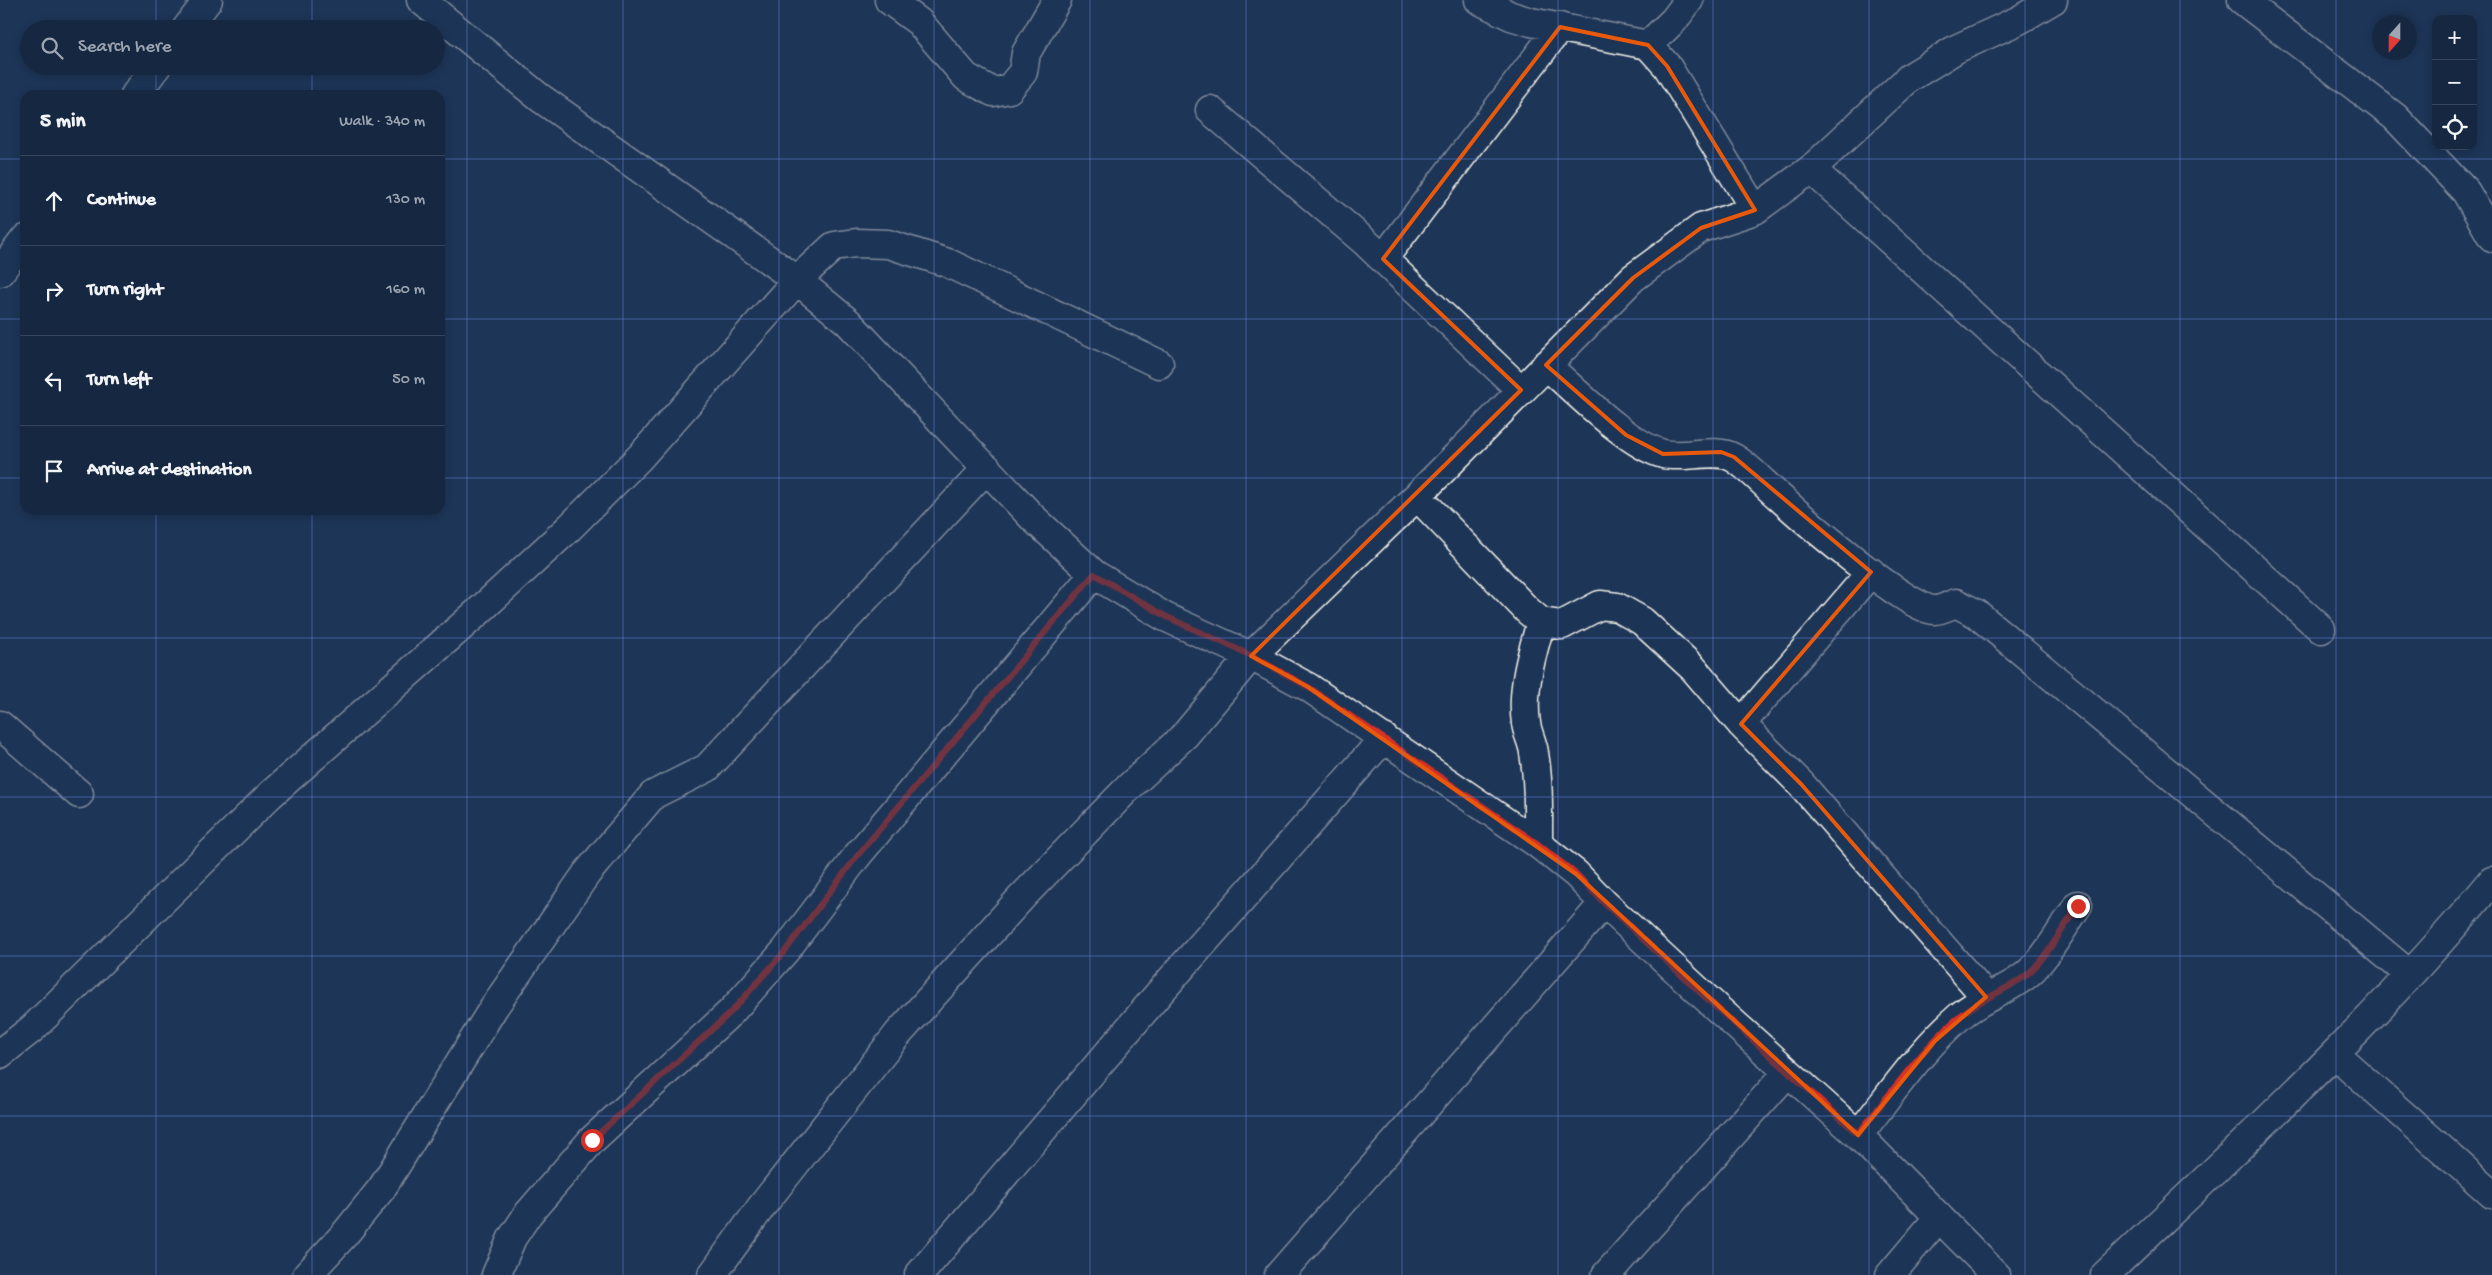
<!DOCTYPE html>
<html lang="en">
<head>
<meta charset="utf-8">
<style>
  :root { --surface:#162841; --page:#1f3048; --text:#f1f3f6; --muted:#9ea6b1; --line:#35445a }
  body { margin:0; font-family:"Gochi Hand",sans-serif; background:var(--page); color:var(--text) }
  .controls { position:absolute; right:15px; top:15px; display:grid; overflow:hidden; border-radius:10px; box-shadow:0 2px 8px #0003 }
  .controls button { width:45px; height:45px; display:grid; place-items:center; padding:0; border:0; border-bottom:1px solid var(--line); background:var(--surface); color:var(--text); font:25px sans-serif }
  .compass { position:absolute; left:2372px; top:15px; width:45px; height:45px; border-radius:50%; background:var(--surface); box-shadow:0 2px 8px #0003; rotate:201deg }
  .stop { position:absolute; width:15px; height:15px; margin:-11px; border:4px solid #d93025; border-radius:50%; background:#fff }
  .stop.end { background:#d93025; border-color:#fff; box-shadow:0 1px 5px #0008 }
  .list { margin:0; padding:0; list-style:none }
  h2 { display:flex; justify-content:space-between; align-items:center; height:65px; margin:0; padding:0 20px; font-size:21px }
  h2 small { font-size:16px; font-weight:400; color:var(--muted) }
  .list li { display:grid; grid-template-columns:32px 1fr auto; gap:15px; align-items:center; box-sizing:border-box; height:90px; padding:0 20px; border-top:1px solid var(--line) }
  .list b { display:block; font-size:19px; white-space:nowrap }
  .list em { font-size:16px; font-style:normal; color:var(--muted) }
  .icon { flex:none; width:28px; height:28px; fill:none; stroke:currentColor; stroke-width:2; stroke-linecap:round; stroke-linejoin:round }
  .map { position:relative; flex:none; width:2492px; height:1275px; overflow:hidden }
  .search { position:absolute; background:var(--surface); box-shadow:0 2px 8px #0003; left:20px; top:20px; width:425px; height:55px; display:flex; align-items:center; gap:12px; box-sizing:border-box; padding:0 18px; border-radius:28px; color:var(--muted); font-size:19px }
  .panel { position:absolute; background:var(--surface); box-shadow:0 2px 8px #0003; left:20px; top:90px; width:425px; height:425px; border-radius:15px }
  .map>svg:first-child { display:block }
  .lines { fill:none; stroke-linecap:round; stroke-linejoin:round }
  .street-casing { stroke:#f4f1e8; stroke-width:31 }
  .street { stroke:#1d3557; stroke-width:28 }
  .route { stroke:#d93025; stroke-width:6 }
  .marked { fill:none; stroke:#e8590c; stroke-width:4; stroke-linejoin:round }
  .grid { fill:none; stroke:#5e7fdd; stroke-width:1; stroke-opacity:0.55 }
</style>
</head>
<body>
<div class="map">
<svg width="2492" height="1275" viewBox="0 0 2492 1275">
  <rect width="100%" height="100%" fill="#1d3557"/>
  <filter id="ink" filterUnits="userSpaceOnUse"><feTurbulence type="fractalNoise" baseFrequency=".02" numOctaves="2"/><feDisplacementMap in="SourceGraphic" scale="10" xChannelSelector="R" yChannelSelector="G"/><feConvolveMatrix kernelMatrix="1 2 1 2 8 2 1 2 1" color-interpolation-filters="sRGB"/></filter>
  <g filter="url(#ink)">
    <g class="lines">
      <defs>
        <path id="street" d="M421 0 539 97 797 280 848 322 1032 517 1094 574 1165 617 1251 656 1308 687 1538 844 1576 874 1604 903 1718 1009 1858 1135 1996 1275
          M889 0 919 22 966 77 993 92 1009 89 1023 72 1026 53 1057 0
          M1479 0 1511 16 1531 22 1648 45 1667 66 1755 210
          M2242 0 2395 117 2466 192 2492 237
          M186 29 208 0
          M1648 45 1674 20 1689 0
          M135 95 157 66
          M1210 110 1364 241 1521 390
          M1811 169 2321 629
          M1383 259 1560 27
          M0 272 25 239
          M1546 365C1575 390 1628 445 1663 454 1685 459 1716 447 1734 458 1749 467 1763 483 1777 495 1800 516 1909 611 1935 610 1941 610 1950 605 1956 603L1977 614 2409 974
          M1417 496 1527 610 1541 622 1562 625 1600 605 1617 607 1642 621 1693 668 1741 724 1801 784 1986 997
          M1741 724 1871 572
          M0 725 79 794
          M1538 844C1538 814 1539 783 1534 753 1533 743 1527 733 1526 723 1521 690 1532 653 1541 622
          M0 1054 33 1028 270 795 478 612 569 528 640 457 797 280 834 246 856 243 888 244 948 263 1159 364
          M2335 1054 2492 1194
          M1858 1135C1890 1096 1922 1048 1960 1016 1982 997 2015 988 2034 968 2051 950 2064 926 2078 905
          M307 1275 344 1235 382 1188 494 1007 587 873 653 795 707 768 987 468
          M496 1275 512 1238 528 1214 592 1140 732 1011 786 950 857 856 1094 574
          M712 1275 762 1206 898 1034 1022 897 1129 787 1185 735 1251 656 1417 496 1633 278 1701 228 1755 210 1811 169 1909 78 1956 49 2019 20 2053 0
          M919 1275 1161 991 1384 738
          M1279 1275 1604 903
          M1606 1275 1788 1072
          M1890 1275 1939 1217
          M2105 1275C2238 1148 2375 1023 2492 881"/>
      </defs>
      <!-- street casing -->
      <use href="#street" class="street-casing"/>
      <!-- street -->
      <use href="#street" class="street"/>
    </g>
  </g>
  <g class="lines" filter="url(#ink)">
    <!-- route -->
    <path class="route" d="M592 1140 732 1011 786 950 857 856 1094 574 1165 616 1252 656 1308 687 1538 844 1576 874 1604 903 1718 1009 1858 1134C1890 1095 1921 1049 1960 1016 1982 997 2015 988 2034 968 2051 950 2064 926 2078 906"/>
  </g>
  <!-- marked area -->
  <path d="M0 0H2492V1275H0ZM1560 27 1648 45 1667 66 1755 210 1701 228 1633 278 1546 365 1626 435 1663 454 1721 452 1734 457 1871 572 1741 724 1801 784 1986 997 1935 1041 1858 1135 1576 874 1308 687 1251 656 1521 390 1383 259Z" fill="#1d3557" fill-opacity=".55" fill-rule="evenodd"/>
  <path class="marked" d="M1560 27 1648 45 1667 66 1755 210 1701 228 1633 278 1546 365 1626 435 1663 454 1721 452 1734 457 1871 572 1741 724 1801 784 1986 997 1935 1041 1858 1135 1576 874 1308 687 1251 656 1521 390 1383 259Z"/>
  <!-- grid -->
  <path class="grid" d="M156 0V29M312 0V29M467 0V1275M623 0V1275M779 0V1275M934 0V1275M1090 0V1275M1246 0V1275M1402 0V1275M1558 0V1275M1713 0V1275M1869 0V1275M2025 0V1275M2180 0V1275M2336 0V1275M156 66V95M312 66V95M0 159H25M440 159H2492M0 319H25M440 319H2492M0 478H25M440 478H2492M156 510V1275M312 510V1275M0 638H2492M0 797H2492M0 956H2492M0 1116H2492"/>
</svg>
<div class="controls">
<button>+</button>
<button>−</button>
<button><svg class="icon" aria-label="locate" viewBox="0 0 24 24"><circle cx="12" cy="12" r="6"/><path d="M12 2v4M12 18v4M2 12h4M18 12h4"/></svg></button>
</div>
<svg class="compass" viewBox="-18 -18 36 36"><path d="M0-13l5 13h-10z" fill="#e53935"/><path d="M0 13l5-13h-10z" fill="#9ea6b1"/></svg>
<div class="stop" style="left:592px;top:1140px"></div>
<div class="stop end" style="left:2078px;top:906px"></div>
<div class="search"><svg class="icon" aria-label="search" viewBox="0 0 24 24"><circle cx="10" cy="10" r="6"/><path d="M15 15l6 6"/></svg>Search here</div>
<section class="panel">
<h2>5 min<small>Walk · 340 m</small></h2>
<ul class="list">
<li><svg class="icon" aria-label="ahead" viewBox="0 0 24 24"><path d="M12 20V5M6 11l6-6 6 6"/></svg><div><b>Continue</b></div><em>130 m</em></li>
<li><svg class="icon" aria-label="right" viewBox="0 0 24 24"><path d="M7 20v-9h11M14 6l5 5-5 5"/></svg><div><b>Turn right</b></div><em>160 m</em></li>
<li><svg class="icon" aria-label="left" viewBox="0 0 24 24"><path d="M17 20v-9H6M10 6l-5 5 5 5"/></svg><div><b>Turn left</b></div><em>50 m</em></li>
<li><svg class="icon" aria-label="arrive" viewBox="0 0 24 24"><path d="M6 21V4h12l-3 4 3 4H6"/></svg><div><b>Arrive at destination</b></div></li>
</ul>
</section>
</div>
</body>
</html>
